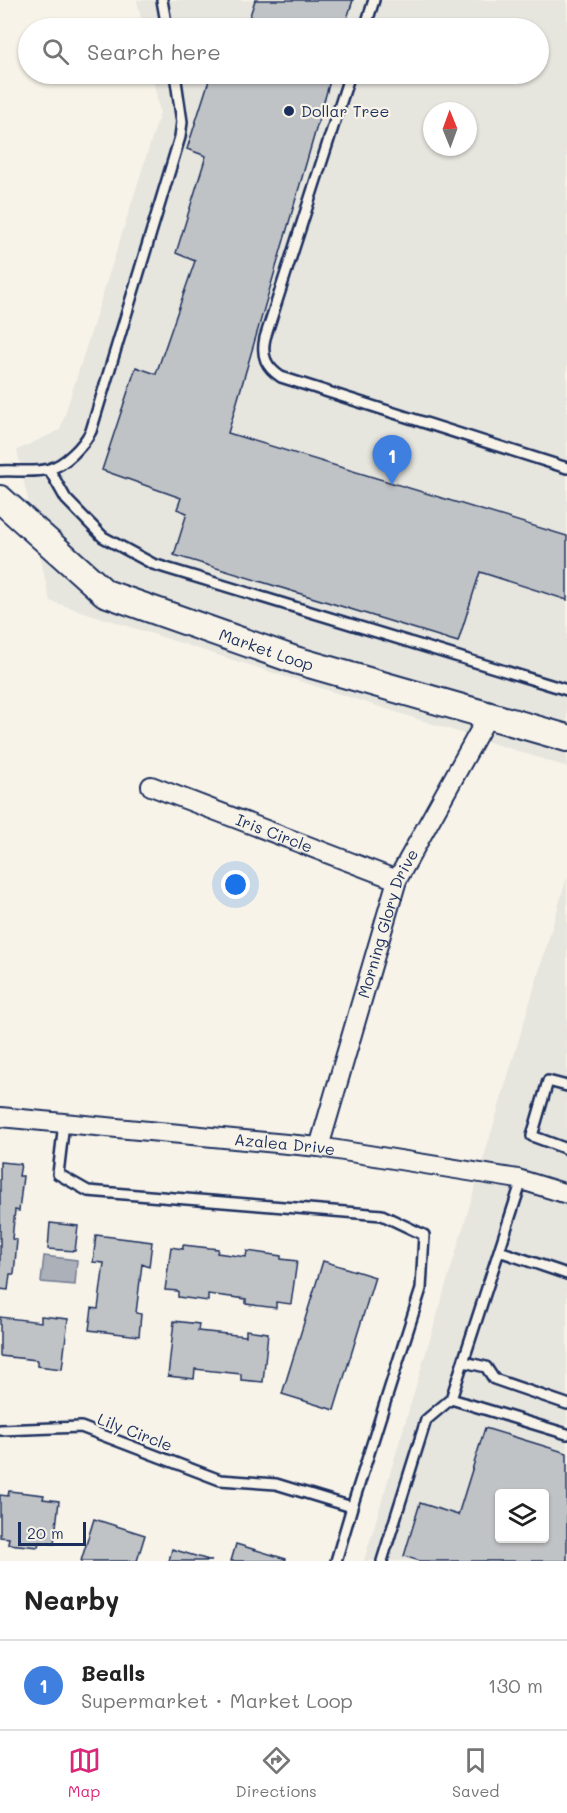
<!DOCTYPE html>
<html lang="en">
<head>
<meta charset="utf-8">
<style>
  :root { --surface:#fff; --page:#f6f6f6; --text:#222; --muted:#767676; --line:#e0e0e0; --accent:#db2777 }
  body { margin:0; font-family:Mali,sans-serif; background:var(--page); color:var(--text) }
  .controls { position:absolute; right:18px; bottom:18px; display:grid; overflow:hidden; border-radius:6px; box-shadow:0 2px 4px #0004 }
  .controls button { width:54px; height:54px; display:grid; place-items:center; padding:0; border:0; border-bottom:2px solid var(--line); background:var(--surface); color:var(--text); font:30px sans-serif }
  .compass { position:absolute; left:423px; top:102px; width:54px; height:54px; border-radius:50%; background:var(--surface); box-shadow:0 2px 4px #0004; rotate:359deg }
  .scale { position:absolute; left:18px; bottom:15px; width:68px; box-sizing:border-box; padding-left:6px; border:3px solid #1b2f5e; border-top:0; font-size:16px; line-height:21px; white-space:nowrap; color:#1b2f5e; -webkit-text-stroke:4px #f7f3e8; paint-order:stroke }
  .you { position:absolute; left:236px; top:885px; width:21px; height:21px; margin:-15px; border:4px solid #fff; border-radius:50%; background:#1a73e8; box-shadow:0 0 0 9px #1a73e833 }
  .badge { display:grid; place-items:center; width:39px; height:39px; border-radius:50%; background:var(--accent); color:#fff; font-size:20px; font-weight:700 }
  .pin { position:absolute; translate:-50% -50px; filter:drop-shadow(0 2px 3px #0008) }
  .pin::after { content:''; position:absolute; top:32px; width:21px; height:18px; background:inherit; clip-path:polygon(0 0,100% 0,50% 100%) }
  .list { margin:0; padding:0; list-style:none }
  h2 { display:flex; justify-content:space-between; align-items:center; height:78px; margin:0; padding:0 24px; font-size:26px }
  h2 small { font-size:20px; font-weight:400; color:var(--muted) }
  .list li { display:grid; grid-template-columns:39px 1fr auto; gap:18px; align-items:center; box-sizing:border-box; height:90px; padding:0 24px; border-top:2px solid var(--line) }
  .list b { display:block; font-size:22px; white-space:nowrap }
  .list p { margin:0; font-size:20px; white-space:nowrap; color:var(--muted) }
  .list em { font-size:20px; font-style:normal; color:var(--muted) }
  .icon { flex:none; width:33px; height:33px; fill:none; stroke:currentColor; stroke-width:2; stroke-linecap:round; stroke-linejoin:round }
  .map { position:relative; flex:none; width:567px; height:1561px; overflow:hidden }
  .search { position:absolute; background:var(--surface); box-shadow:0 2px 4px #0004; left:18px; right:18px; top:18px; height:66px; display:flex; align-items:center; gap:15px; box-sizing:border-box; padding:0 21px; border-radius:33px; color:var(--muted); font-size:22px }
  .sheet { height:168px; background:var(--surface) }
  nav { display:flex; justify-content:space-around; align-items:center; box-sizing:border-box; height:84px; border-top:2px solid var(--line); background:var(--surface); font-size:16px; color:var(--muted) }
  nav a { display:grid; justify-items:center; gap:3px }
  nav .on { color:var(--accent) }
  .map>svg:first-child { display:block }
  .built { fill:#e6e5de; fill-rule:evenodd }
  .water { fill:#acb0b9; stroke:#727c95; stroke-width:1.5 }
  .building { fill:#c0c3c5; stroke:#1b2f5e; stroke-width:1.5; fill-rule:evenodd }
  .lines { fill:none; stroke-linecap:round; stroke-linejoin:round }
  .lane-casing { stroke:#1b2f5e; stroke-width:14 }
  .street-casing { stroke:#1b2f5e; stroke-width:22 }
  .secondary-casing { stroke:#1b2f5e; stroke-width:30 }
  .lane { stroke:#f7f3e8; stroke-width:9 }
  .street { stroke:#f7f3e8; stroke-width:18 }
  .secondary { stroke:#f7f3e8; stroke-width:26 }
  .poi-dot { fill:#1b2f5e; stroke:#f7f3e8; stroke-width:2 }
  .labels { text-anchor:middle; stroke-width:4.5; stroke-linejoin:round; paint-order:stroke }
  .poi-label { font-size:16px; fill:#1b2f5e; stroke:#f7f3e8; text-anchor:start }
  .street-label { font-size:16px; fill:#1b2f5e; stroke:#f7f3e8 }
</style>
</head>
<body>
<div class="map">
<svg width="567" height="1561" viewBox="0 0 567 1561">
  <rect width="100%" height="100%" fill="#f7f3e8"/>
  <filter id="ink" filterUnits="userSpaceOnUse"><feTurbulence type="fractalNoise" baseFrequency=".0167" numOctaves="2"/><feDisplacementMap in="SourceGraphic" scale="12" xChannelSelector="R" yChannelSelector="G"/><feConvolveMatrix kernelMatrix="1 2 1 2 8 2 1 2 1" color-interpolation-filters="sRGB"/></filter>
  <g filter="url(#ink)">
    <!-- built -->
    <path class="built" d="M137 0H567V767L50 601 17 450 60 430 160 113 152 74H538V28H143ZM432 111H468V147H432Z
      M567 877V1561H364L471 1201ZM500 1494H544V1538H500Z"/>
    <!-- water -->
    <path class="water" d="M44 1256 77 1260 75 1285 41 1282Z"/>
    <!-- building -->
    <path class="building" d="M255 0H353L344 28H246Z
      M211 74H332L228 433 567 536V600L480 572 458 642 174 555 187 513 177 509 181 498 102 470 136 367 156 374 195 261 176 253 206 156 187 149Z
      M0 1162 21 1164 19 1176H23L19 1211 15 1210 12 1239 17 1240 14 1274H10L8 1290 0 1289Z
      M50 1223 78 1226 75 1251 48 1249Z
      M96 1235 152 1242 149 1267 142 1264 136 1313 141 1314 139 1336 89 1330 92 1308 98 1309 104 1263 93 1262Z
      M183 1245 218 1249 217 1253 246 1257 247 1251 281 1256V1259L297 1261 291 1304 276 1302V1308L246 1304V1299L208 1294V1301L178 1297V1291L165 1290 171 1247 183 1249Z
      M323 1261 375 1277 334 1410 282 1394Z
      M41 1316 68 1319 62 1369 37 1366V1360L0 1356V1317L41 1322Z
      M174 1321 199 1324 198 1331 246 1336V1330L268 1333 263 1382 241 1380V1374L195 1369 194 1379 168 1376Z
      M485 1428 567 1453V1561H420L404 1556 420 1503 458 1515ZM500 1494H544V1538H500Z
      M9 1491 44 1495 43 1499 59 1501 54 1544 39 1542 38 1547 8 1544 9 1538 0 1537V1495L8 1496Z
      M94 1519 145 1535 137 1561H81Z
      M236 1544 286 1559 285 1561H231Z
      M172 1549 212 1561H169Z"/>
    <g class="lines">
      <defs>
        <path id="lane" d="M162 0 167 28
          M365 28 374 0
          M350 74 265 338C261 356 266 367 281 377L567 468
          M49 469 66 499 103 537 153 564 567 690
          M0 471C15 470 34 473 49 469 65 465 83 446 91 431L180 137 182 122 175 74
          M567 1086 548 1081 532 1136 567 1149
          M499 1251 567 1274
          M464 1362 486 1367 494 1379 567 1404
          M451 1399 567 1434
          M0 1430 81 1427 220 1480 276 1484 352 1507 421 1289 424 1235 382 1215 88 1191 58 1174 64 1123
          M336 1561 352 1507
          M382 1561 426 1420 451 1399 522 1180"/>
        <g id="street">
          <path id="s1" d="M151 786 397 880"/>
          <path id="s2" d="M0 1117 319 1147 518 1179 567 1194"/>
          <path id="s3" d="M319 1147 397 880 489 714"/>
        </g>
        <g id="secondary">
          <path id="s4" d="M0 499 105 593 295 660 567 738"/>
        </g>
      </defs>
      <!-- lane casing -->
      <use href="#lane" class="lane-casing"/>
      <!-- street casing -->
      <use href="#street" class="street-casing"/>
      <!-- secondary casing -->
      <use href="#secondary" class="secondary-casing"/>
      <!-- lane -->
      <use href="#lane" class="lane"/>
      <!-- street -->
      <use href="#street" class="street"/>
      <!-- secondary -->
      <use href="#secondary" class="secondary"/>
    </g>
  </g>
  <!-- markers -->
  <circle class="poi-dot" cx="289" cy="111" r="6"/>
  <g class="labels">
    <!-- poi labels -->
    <g class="poi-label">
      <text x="301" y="117">Dollar Tree</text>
    </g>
    <!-- street labels -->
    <g class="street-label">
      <text dy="6" stroke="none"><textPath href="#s4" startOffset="312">Market Loop</textPath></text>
      <text dy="6" stroke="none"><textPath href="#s1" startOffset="132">Iris Circle</textPath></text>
      <text dy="6" stroke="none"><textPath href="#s3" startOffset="234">Morning Glory Drive</textPath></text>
      <text dy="6" stroke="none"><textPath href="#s2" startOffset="286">Azalea Drive</textPath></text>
      <text transform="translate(135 1432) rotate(21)" y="6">Lily Circle</text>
    </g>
  </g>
</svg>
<div class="controls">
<button><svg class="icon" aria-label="layers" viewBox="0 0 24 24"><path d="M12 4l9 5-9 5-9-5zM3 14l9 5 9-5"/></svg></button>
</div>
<svg class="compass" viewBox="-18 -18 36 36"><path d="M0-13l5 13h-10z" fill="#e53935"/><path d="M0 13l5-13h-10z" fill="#767676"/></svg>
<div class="scale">20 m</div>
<div class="you"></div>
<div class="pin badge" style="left:392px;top:485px;background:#3f7fe0">1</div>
<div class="search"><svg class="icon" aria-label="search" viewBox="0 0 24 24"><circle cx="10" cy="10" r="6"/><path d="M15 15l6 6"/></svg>Search here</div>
</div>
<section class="sheet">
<h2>Nearby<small></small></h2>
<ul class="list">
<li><span class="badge" style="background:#3f7fe0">1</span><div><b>Bealls</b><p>Supermarket · Market Loop</p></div><em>130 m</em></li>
</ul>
</section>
<nav>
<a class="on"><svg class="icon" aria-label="map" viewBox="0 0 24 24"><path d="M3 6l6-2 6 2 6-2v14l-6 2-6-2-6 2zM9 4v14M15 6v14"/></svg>Map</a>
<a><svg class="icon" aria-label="directions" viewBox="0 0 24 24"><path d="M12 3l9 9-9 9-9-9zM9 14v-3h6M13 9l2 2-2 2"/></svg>Directions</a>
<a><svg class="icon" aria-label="saved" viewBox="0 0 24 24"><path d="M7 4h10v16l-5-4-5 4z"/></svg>Saved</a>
</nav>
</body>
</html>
